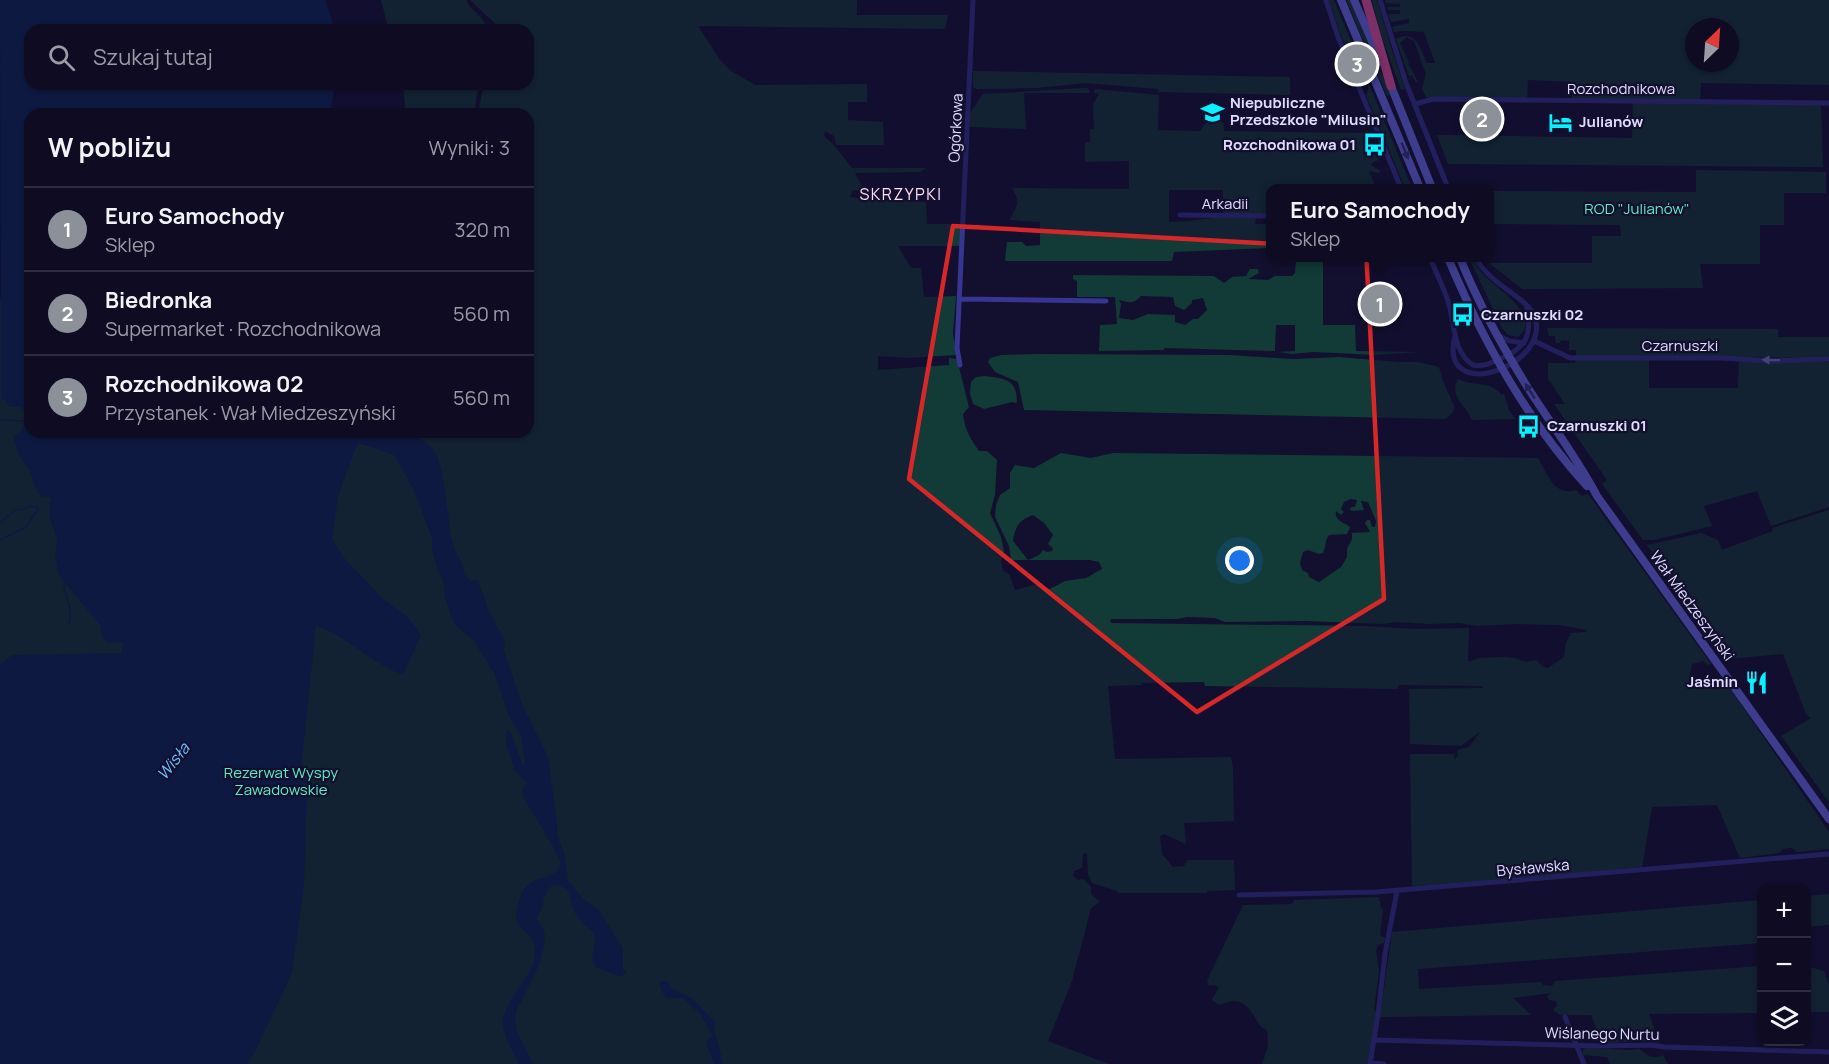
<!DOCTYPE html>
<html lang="pl">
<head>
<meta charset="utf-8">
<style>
  :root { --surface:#0e0b23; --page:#1c1930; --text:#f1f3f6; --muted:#9b9ba6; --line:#2e2b41; --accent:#8c9099 }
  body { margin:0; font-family:Manrope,sans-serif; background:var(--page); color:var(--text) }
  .controls { position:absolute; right:18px; bottom:18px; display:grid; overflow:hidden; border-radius:12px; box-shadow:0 2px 4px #0004 }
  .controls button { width:54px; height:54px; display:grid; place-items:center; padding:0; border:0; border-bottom:2px solid var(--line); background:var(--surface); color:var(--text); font:30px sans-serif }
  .compass { position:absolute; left:1685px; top:18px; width:54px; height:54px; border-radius:50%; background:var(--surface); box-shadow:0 2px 4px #0004; rotate:25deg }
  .you { position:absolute; left:1240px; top:561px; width:21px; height:21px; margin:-15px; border:4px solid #fff; border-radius:50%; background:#1a73e8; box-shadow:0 0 0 9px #1a73e833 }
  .badge { display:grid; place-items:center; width:39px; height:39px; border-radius:50%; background:var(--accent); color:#fff; font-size:20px; font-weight:700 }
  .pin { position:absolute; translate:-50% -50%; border:3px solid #fff; box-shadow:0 2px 6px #0006 }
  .popup { position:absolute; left:1266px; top:184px; width:228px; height:78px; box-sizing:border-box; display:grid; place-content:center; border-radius:12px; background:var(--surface); filter:drop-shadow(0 2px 4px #0005); font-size:20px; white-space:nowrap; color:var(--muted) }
  .popup b { font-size:22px; color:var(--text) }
  .popup::after { content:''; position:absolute; left:50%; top:100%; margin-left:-12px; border:12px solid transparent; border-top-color:var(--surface) }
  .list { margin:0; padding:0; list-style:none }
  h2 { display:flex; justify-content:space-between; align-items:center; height:78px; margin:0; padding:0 24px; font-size:26px }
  h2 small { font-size:20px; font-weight:400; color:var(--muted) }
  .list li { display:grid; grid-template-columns:39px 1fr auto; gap:18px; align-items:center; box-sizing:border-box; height:84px; padding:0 24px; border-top:2px solid var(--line) }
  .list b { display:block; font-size:22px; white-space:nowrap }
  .list p { margin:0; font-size:20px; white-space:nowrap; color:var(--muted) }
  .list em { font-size:20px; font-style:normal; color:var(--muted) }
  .icon { flex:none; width:33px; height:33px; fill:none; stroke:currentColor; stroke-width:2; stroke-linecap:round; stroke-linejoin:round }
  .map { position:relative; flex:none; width:1829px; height:1064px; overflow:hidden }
  .search { position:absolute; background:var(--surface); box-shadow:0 2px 4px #0004; left:24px; top:24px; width:510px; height:66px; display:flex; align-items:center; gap:15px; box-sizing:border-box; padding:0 21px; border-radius:18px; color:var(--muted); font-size:22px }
  .panel { position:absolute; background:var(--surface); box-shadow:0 2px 4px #0004; left:24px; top:108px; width:510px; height:330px; border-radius:18px }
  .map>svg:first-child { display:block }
  .green { fill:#123a37; fill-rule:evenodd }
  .water { fill:#082754 }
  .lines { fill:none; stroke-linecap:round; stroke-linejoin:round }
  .stream { stroke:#082754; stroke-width:1.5 }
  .minor { stroke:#363692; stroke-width:5 }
  .secondary { stroke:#7476ff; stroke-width:8 }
  .motorway { stroke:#ff58ae; stroke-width:9 }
  .oneway { fill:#3a3882 }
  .oneway2 { fill:#8281c3 }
  .marked { fill:none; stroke:#d62828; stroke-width:4.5; stroke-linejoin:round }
  .labels { text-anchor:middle; stroke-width:4.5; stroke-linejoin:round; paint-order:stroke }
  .street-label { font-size:15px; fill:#e0ddff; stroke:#130f2f }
  .poi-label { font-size:15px; font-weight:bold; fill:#e0ddff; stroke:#130f2f; text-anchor:start }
  .park-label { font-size:15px; fill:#5cecc3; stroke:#130f2f }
  .neighbourhood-label { font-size:16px; letter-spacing:1.5px; fill:#ffdff5; stroke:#130f2f }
  .water-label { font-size:16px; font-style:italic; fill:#6bc0ff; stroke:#130f2f }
</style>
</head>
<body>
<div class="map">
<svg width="1829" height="1064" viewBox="0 0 1829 1064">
  <rect width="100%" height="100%" fill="#130f2f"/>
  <!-- green -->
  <path class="green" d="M381 0H467L469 6 480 16 489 30H389Z
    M470 0H857V15H948L945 29 698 26 720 60 731 71 755 85 867 84V102H848V120L883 122 884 145H836L834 136 825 131 824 136 834 145 852 168H926L920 172 855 173 863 188 859 191 853 190 850 197 867 200 926 202 927 224H962L961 246H898L911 268H921L924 297 956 296 953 333 956 355 908 358 878 356V370L949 365V358L957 359 969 407 963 414C965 430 970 438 979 451H987L997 460 995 495 990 513 1001 537 1004 551 1001 560 1003 571 1009 574 1015 590 1040 583 1048 590 1065 581 1086 578 1102 569 1099 562 1090 560H1011L1009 546 995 517 996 505 1000 495 1010 488V473L1015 465 1034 468 1061 453 1091 458 1113 453 1538 458C1547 473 1554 497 1576 490L1582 496 1588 494 1711 664 1708 665 1703 661 1692 664 1690 675 1694 686H1728L1829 832V849L1797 852 1792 848 1783 849 1779 853 1740 858 1717 805 1652 807 1642 867 1472 883 1412 886 1410 754H1454L1455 760 1458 755 1457 750 1469 747 1481 731 1461 746 1410 744 1409 689 1482 688 1483 686 1399 685 1397 689 1205 686 1204 682 1140 683 1143 685 1108 686 1115 759 1231 757 1233 768 1234 821 1184 823 1186 844 1164 834 1160 836 1162 854 1173 867 1184 866 1188 860H1234L1235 890 1207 891V893H1117V891L1092 883 1088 874 1087 854 1083 853 1082 868 1074 871 1073 876 1078 880 1084 879 1091 887V894L1100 902 1091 908 1072 981 1048 1041 1109 1064H0V297L30 432H528V114H478L484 84H528V30H502ZM1351 499 1357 500 1355 507H1351L1350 510 1353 511 1364 510 1361 501 1368 502 1376 521 1375 527H1372L1370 520H1367L1365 523 1370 532 1352 533V539L1347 549V557L1341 567 1319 582 1309 577 1308 573 1302 570 1300 563 1303 552 1308 550 1319 554 1323 553C1326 547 1325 540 1329 535L1347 534 1350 527C1344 522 1334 521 1336 511L1341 515 1344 512 1341 509 1344 502ZM1033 515 1044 523 1053 535 1048 544 1053 548 1052 551 1047 552 1043 550 1039 555 1028 560 1013 541C1015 527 1019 520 1033 515ZM1187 617 1215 618 1225 622 1305 621 1384 624 1396 622 1429 624 1459 623 1477 626 1514 624 1559 625 1587 630 1586 632 1571 633 1566 643 1564 657 1548 668 1543 667 1536 660 1526 662 1515 658 1506 657 1479 658 1468 662 1469 628 1416 629 1365 626 1112 623 1110 621 1111 619H1177Z
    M1329 0H1334L1412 188H1405L1366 95 1369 88 1366 80H1364L1354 55 1346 46 1341 36Z
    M1346 0H1350L1391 95 1387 96Z
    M1372 0H1377L1393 53 1405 89 1401 90 1380 32Z
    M1385 0H1829V85L1701 83 1700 100 1572 99 1573 82 1528 80 1527 99 1426 97 1422 89 1426 74 1414 41 1407 37 1400 43 1409 63 1407 65H1409L1418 82 1416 83 1412 75 1409 76 1412 85 1396 39C1415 28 1421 49 1427 63H1435L1424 32C1415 32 1405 30 1394 32L1392 27 1409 23V19L1391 22 1388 14H1400V10H1388L1387 7H1400V4L1386 3ZM1694 27H1730V63H1694Z
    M973 71 1290 77V95L1159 92 1158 89 1085 83 1036 88 977 89 973 87Z
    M403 84H480L476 99 475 114H403V109L405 107Z
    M1085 88H1088L1090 93H1024L1026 129 970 127V113L983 94Z
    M1095 89 1159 95 1158 130 1200 131 1207 122H1223L1224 131 1364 133 1379 160 1373 162 1371 165 1381 171 1378 173 1369 171 1376 188H1270V214H1223V190H1169V222C1197 222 1227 213 1256 219L1255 224H1266L1270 219V248L1174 252 1172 261H1005L1007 242H1022L1026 246 1040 245V222L1010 220C1016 205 1022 205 1012 188L1129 189V161L1085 162V143L1090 142V129H1094L1093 104 1099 94 1094 93Z
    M1633 102 1821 105 1823 167 1448 164 1437 135 1632 138Z
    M1696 170 1826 172V193H1784V225H1760V264H1700L1703 288 1522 289 1489 263H1592V236H1621L1620 225 1490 224V191L1696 192Z
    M1293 258H1323V325H1355L1356 351 1419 352 1376 355 1314 352 1292 354 1278 352 1295 351V325H1276L1275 351 1165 348 1163 350 1099 351 1100 325 1117 324 1115 297H1077V281L1073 279V275L1214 276 1224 283 1232 277 1246 276 1250 269H1258L1259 273 1248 279 1268 280 1275 276H1292L1295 273 1296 260ZM1141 296 1173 297 1175 306 1184 310 1192 303V300L1203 298 1207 310 1198 319H1193L1185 325 1175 322V315L1148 314 1133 320 1119 318 1121 304 1119 300C1129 302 1133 305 1141 296Z
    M1469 258H1473C1476 263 1478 269 1483 274 1495 288 1544 316 1518 337L1508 335 1502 328Z
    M1547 328 1778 329V337H1829V358L1576 356V350H1569V341L1561 340 1560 343H1556L1555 336H1549Z
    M1040 354 1229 355 1294 359 1339 357 1399 362H1418L1439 367 1443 381 1454 406 1453 412 1446 419 1024 410 1018 382 995 372 988 362 990 358 1001 355Z
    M1576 360H1649V388H1738L1739 360 1829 362V507L1771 526 1757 491 1704 506 1712 526 1654 540H1643L1602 484 1607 480 1554 404H1565L1548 379V363H1575Z
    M985 376C1006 379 1017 379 1017 403L1012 402 984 409 973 404 970 394 971 382 976 377Z
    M1458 379C1475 387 1489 380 1502 395L1504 394 1509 410 1515 419 1472 420C1465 403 1449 398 1458 379Z
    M1829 510V802L1781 736 1811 718 1806 714 1783 654 1727 659 1647 545 1701 533 1718 540 1722 550 1773 531 1772 528Z
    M1829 894V925L1807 927V896Z
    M1379 897 1381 908 1383 909 1380 935 1385 938 1384 943 1378 945 1376 951 1379 971 1374 1011H1377L1368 1064H1262L1268 1047 1267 1030 1261 1027C1255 1018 1248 1001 1234 1001 1229 1001 1224 1004 1219 1005L1212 1000 1219 987 1215 985 1209 986 1207 981 1243 905 1292 904 1294 900Z
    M1761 900V943L1418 969 1419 989 1541 982 1543 985 1552 986 1555 981 1761 966V1013L1649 1014 1659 1043C1644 1039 1619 1043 1602 1043L1591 1015H1560L1553 1010 1557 1005 1556 1001 1549 1000 1547 996 1551 993 1513 998 1531 1015 1380 1017 1392 932Z
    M1806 966 1824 971 1829 985V1012H1807Z
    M1586 1048 1630 1050 1639 1049C1649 1055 1650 1060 1663 1055L1668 1064H1610L1607 1057 1583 1055V1050Z"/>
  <!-- water -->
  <path class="water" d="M0 0H325L335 30H30V84H335L330 114H30V432H403C413 436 423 439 431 447 445 460 447 516 451 536 453 550 463 561 465 575L472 581 478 580 489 611 505 641 504 650 522 704 548 757 557 822V834L565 856 568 880 583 899 599 910 623 949V969L627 972 621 977 595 967 592 960 595 935C589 928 579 921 575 913 568 900 575 887 553 885 542 893 545 906 537 918L545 933 544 946 539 965 516 1012 515 1019 517 1031 533 1064H519C513 1052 502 1035 503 1021 505 997 537 974 535 950 532 923 504 936 522 893 531 872 561 882 560 861 559 855 529 807 523 797L522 789 527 783 515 771 506 744 507 729 511 733 523 765 525 766 521 736 510 718 494 673 473 640 454 624 445 598 443 579 438 572 432 550V539L425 519 412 487 394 455 361 444 358 445 355 450 338 496 332 539 345 559 383 599 408 617 421 635 403 675C371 663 348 637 316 626L302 760 307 791 304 886 292 973 254 1054 246 1064H0V665L12 655 121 653 123 644 121 642 109 643 102 637 100 625 61 578 58 571 55 555 57 539 49 516V506L51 499 49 497 41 496 37 492 30 471 20 457 13 436C25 431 26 422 24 411L20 407H10L5 400 1 399Z
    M660 981H668C670 991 678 991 686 995 697 1001 706 1013 715 1022L714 1027 723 1064H714L706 1043 712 1035 701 1015 683 998H666L660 988Z"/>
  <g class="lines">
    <!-- stream -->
    <path class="stream" d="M0 420 26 421
      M0 523 15 510 25 509 29 506 39 508 26 527 0 540
      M64 582C64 599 74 606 69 624"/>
    <!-- minor -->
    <path class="minor" d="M1326 0 1338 37 1401 188
      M1380 0 1406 83 1448 188
      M1415 104 1433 99 1829 103
      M1180 215 1270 216
      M1430 258C1436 272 1443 286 1448 301 1455 322 1452 352 1473 365 1483 367 1491 363 1500 359 1527 347 1532 336 1527 307
      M959 299 1106 301
      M1497 335 1510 341 1524 343
      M1455 336C1437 407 1555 365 1534 315 1526 297 1489 284 1476 258
      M1534 341 1570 358H1723L1771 361 1829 359
      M960 365 957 348 973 0
      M1239 895 1376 892 1829 854
      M1565 1017 1584 1064
      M1374 1040 1600 1046 1651 1045 1664 1047 1829 1052
      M1370 1063 1384 1064
      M1370 1064 1378 1015 1385 954 1397 891"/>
    <!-- secondary -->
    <path class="secondary" d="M1341 0 1420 188
      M1354 0 1381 62
      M1389 81 1432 188
      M1448 258C1482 339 1527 421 1587 486
      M1460 258C1478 303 1502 346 1528 388 1551 424 1577 458 1597 496L1829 819"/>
    <!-- motorway -->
    <path class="motorway" d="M1366 0 1391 86"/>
  </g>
  <!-- one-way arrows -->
  <defs><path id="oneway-solid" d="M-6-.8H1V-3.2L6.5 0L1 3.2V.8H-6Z" transform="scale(1.5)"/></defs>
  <g class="oneway">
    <use href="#oneway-solid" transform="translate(1405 151) rotate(68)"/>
    <use href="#oneway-solid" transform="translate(1530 391) rotate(-123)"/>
  </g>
  <use class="oneway2" href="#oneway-solid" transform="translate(1771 360) rotate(-179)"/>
  <!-- marked area -->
  <path d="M0 0H1829V1064H0ZM953 226 1366 249 1384 599 1197 712 909 479Z" fill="#130f2f" fill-opacity=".55" fill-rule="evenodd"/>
  <path class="marked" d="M953 226 1366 249 1384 599 1197 712 909 479Z"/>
  <!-- icons -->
  <defs>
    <symbol id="school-bare" viewBox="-9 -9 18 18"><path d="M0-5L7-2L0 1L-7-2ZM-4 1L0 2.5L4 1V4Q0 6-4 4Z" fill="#09f0ff" stroke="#130f2f" stroke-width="2.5" paint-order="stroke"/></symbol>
    <symbol id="hotel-bare" viewBox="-9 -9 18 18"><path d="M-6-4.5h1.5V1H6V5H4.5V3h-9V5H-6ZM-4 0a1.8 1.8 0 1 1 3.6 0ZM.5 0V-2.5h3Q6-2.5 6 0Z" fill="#09f0ff" stroke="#130f2f" stroke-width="2.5" paint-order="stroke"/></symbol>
    <symbol id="bus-bare" viewBox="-9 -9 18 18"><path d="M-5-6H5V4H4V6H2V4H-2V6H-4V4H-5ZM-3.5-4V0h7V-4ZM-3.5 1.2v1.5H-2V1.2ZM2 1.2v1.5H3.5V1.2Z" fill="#09f0ff" stroke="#130f2f" stroke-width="2.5" paint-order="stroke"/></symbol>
    <symbol id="restaurant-bare" viewBox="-9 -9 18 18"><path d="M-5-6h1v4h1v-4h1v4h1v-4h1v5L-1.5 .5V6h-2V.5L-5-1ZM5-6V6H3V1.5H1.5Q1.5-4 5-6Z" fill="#09f0ff" stroke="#130f2f" stroke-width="2.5" paint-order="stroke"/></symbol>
  </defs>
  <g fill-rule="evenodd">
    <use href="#school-bare" x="1196" y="96" width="33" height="33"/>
    <use href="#hotel-bare" x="1544" y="106" width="33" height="33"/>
    <use href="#bus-bare" x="1358" y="128" width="33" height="33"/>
    <use href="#bus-bare" x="1446" y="298" width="33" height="33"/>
    <use href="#bus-bare" x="1512" y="410" width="33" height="33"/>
    <use href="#restaurant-bare" x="1740" y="666" width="33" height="33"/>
  </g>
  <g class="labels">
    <!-- street labels -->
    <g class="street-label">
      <text x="1621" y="94">Rozchodnikowa</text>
      <text transform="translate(956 128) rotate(-87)" y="5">Ogórkowa</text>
      <text x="1225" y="209">Arkadii</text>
      <text x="1680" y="351">Czarnuszki</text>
      <text transform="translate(1692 606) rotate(54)" y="5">Wał Miedzeszyński</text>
      <text transform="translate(1533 868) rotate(-5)" y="5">Bysławska</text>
      <text transform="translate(1602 1034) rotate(1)" y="5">Wiślanego Nurtu</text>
    </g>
    <!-- poi labels -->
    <g class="poi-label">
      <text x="1230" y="108">Niepubliczne<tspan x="1230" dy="17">Przedszkole "Milusin"</tspan></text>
      <text x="1579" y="127">Julianów</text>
      <text x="1356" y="150" text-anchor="end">Rozchodnikowa 01</text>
      <text x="1481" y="320">Czarnuszki 02</text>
      <text x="1547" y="431">Czarnuszki 01</text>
      <text x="1738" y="687" text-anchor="end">Jaśmin</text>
    </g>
    <!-- park labels -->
    <g class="park-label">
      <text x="1637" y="214">ROD "Julianów"</text>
      <text x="281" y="778">Rezerwat Wyspy<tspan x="281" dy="17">Zawadowskie</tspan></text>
    </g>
    <!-- neighbourhood labels -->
    <g class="neighbourhood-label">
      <text x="901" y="200">SKRZYPKI</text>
    </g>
    <!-- water labels -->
    <g class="water-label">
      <text transform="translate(173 761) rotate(-52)" y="6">Wisła</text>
    </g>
  </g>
</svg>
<div class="controls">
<button>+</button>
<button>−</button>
<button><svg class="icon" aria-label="layers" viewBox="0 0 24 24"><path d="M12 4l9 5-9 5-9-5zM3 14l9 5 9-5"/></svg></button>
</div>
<svg class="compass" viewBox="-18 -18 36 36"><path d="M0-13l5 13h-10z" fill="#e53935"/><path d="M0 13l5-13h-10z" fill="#9b9ba6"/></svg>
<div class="you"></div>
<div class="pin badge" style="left:1380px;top:304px">1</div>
<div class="popup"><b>Euro Samochody</b>Sklep</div>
<div class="pin badge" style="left:1482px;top:119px">2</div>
<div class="pin badge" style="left:1357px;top:64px">3</div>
<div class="search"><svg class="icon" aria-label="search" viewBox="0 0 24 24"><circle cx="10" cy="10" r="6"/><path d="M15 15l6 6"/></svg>Szukaj tutaj</div>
<section class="panel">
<h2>W pobliżu<small>Wyniki: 3</small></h2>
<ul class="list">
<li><span class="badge">1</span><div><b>Euro Samochody</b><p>Sklep</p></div><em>320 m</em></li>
<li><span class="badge">2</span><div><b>Biedronka</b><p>Supermarket · Rozchodnikowa</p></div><em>560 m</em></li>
<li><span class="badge">3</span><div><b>Rozchodnikowa 02</b><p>Przystanek · Wał Miedzeszyński</p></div><em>560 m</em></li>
</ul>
</section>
</div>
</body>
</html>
